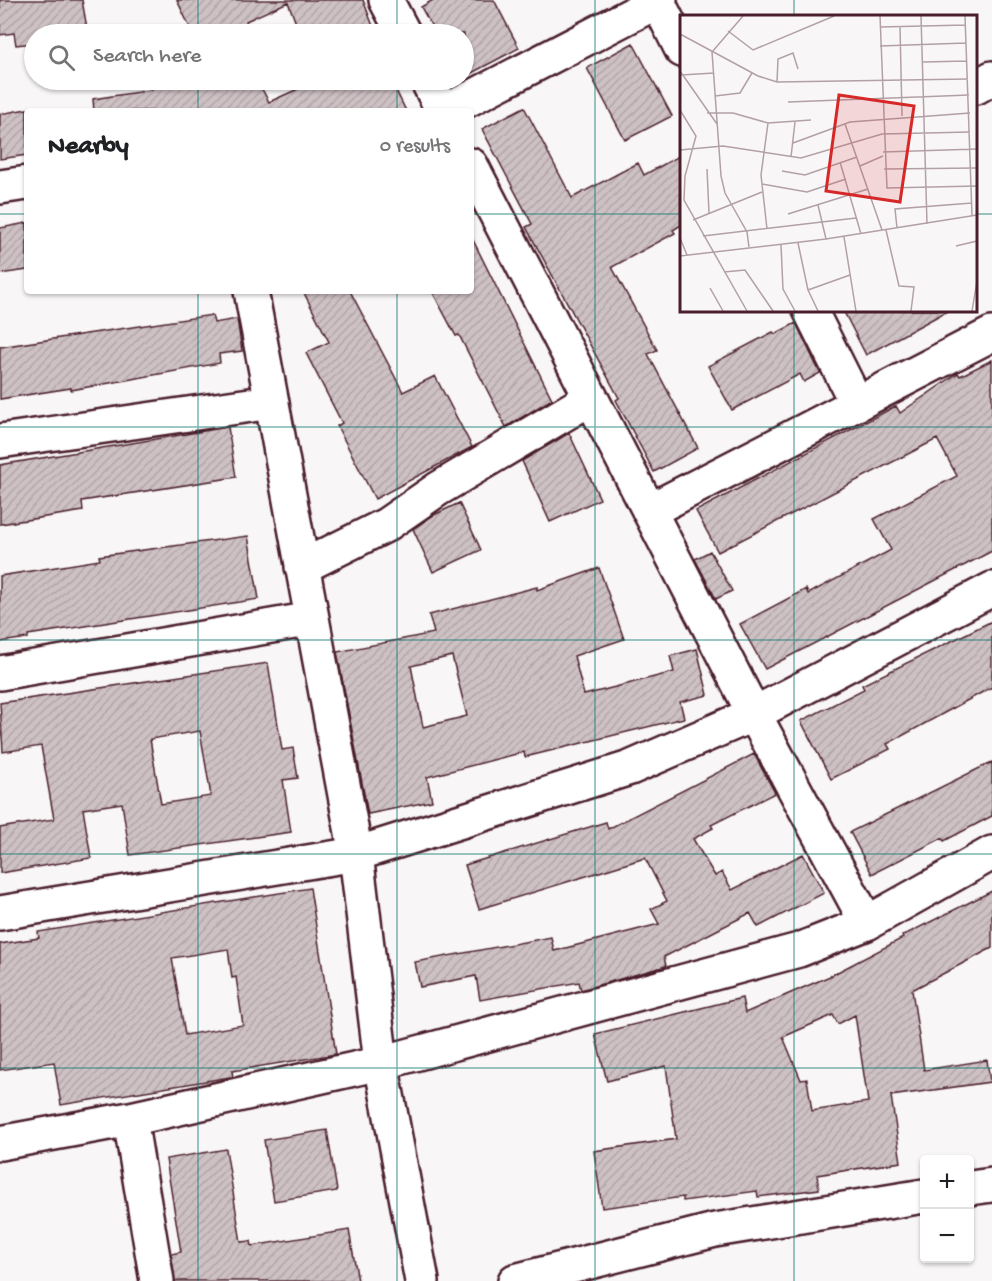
<!DOCTYPE html>
<html lang="en">
<head>
<meta charset="utf-8">
<style>
  :root { --surface:#fff; --page:#f6f6f6; --text:#202124; --muted:#757577; --line:#e0e0e0 }
  body { margin:0; font-family:"Gochi Hand",sans-serif; background:var(--page); color:var(--text) }
  .controls { position:absolute; right:18px; bottom:18px; display:grid; overflow:hidden; border-radius:6px; box-shadow:0 2px 4px #0004 }
  .controls button { width:54px; height:54px; display:grid; place-items:center; padding:0; border:0; border-bottom:2px solid var(--line); background:var(--surface); color:var(--text); font:30px sans-serif }
  .list { margin:0; padding:0; list-style:none }
  h2 { display:flex; justify-content:space-between; align-items:center; height:78px; margin:0; padding:0 24px; font-size:26px }
  h2 small { font-size:20px; font-weight:400; color:var(--muted) }
  .icon { flex:none; width:33px; height:33px; fill:none; stroke:currentColor; stroke-width:2; stroke-linecap:round; stroke-linejoin:round }
  .map { position:relative; flex:none; width:992px; height:1281px; overflow:hidden }
  .search { position:absolute; background:var(--surface); box-shadow:0 2px 4px #0004; left:24px; top:24px; width:450px; height:66px; display:flex; align-items:center; gap:15px; box-sizing:border-box; padding:0 21px; border-radius:33px; color:var(--muted); font-size:22px }
  .panel { position:absolute; background:var(--surface); box-shadow:0 2px 4px #0004; left:24px; top:108px; width:450px; height:186px; border-radius:6px }
  .map>svg:first-child { display:block }
  .building { fill:url(#building-hatch); stroke:#4a1f2b; stroke-width:1.5; fill-rule:evenodd }
  .lines { fill:none; stroke-linecap:round; stroke-linejoin:round }
  .minor-casing { stroke:#4a1f2b; stroke-width:38 }
  .minor { stroke:#fff; stroke-width:33 }
  .grid { fill:none; stroke:#0f766e; stroke-width:1.5; stroke-opacity:0.55 }
  .inset-road { fill:none; stroke:#b2a0a5; stroke-width:1.5 }
  .view { fill:#d62828; fill-opacity:0.15; stroke:#d62828; stroke-width:3 }
  .inset-edge { fill:none; stroke:#4a1f2b; stroke-width:3 }
</style>
</head>
<body>
<div class="map">
<svg width="992" height="1281" viewBox="0 0 992 1281">
  <defs>
    <pattern id="building-hatch" width="6" height="6" patternUnits="userSpaceOnUse" patternTransform="scale(1.5)"><rect width="6" height="6" fill="#cdc1c4"/><path d="M-1 1l2-2M0 6l6-6M5 7l2-2" fill="none" stroke="#b2a5a9"/></pattern>
  </defs>
  <rect width="100%" height="100%" fill="#f8f6f7"/>
  <filter id="ink" filterUnits="userSpaceOnUse"><feTurbulence type="fractalNoise" baseFrequency=".0167" numOctaves="2"/><feDisplacementMap in="SourceGraphic" scale="12" xChannelSelector="R" yChannelSelector="G"/><feConvolveMatrix kernelMatrix="1 2 1 2 8 2 1 2 1" color-interpolation-filters="sRGB"/></filter>
  <g filter="url(#ink)">
    <!-- building -->
    <path class="building" d="M0 0H82L88 34H34V43L16 45 14 33 0 35Z
      M177 0H363L376 34H300L288 2 246 21 248 26 228 34H193Z
      M433 0H494L519 48 464 77V34H436L421 7Z
      M633 43 672 116 625 140 587 68Z
      M150 80H257L269 102 318 80H391L406 111H94L93 99 152 90Z
      M524 107 572 198 638 163 644 175 681 155V225L673 230 675 233 612 267 657 350 648 354 698 448 654 472 616 400 619 398 526 227 532 224 482 129Z
      M27 109V155L0 159V114Z
      M27 223V270L0 274V228Z
      M471 236 552 399 506 427 459 335 456 336 432 291H471Z
      M303 291H350L403 392 435 376 472 447 375 499 337 426 342 423 306 353 329 342Z
      M843 310H949L866 355Z
      M212 315 214 323 237 319 242 351 219 354 220 363 71 390V388L0 399V347Z
      M796 323 820 373 804 382 800 374 732 410 708 366 773 332 775 334Z
      M992 360V551L765 669 740 624 806 589 808 594 891 550 874 519 957 476 937 439 718 552 696 511 896 406 900 413 958 373 960 376Z
      M228 427 236 477 82 501 83 511 0 524V465Z
      M569 433 600 499 550 522 522 461Z
      M459 503 481 550 433 572 413 529 434 515Z
      M248 536 259 599 28 635V638L0 642V576L100 560 99 556Z
      M710 551 732 591 716 599 695 559Z
      M599 568 624 639 574 656 584 695 674 672 670 656 697 649 708 695 680 702 684 718 525 757 524 752 427 777 432 801 368 814 337 652 434 633 429 615 537 587V590ZM452 656 467 716 423 727 411 666Z
      M992 621V687L887 744 890 749 831 779 801 721 864 689 862 685Z
      M268 663 282 750 293 748 298 778 283 780 291 832 130 855 122 803 83 809 91 858 0 873V828L54 819 41 746 3 752 0 703ZM200 731 211 796 161 804 150 739Z
      M754 754 775 793 711 825 713 828 693 839 715 876 722 872 732 890 803 854 824 893 758 927 750 913 664 957 666 966 581 990 579 982 480 1000 476 976 420 987 415 962 551 937 554 951 659 924 651 909 667 901 645 858 479 909 465 865 606 822 608 829Z
      M992 762V816L944 841 942 838 872 874 850 832Z
      M310 888 336 1054 232 1071 233 1077H230L61 1105 54 1062 0 1070V944L39 938 38 932ZM228 949 232 978 236 977 243 1025 185 1035 172 958Z
      M992 891V948L912 990 924 1070 987 1060 990 1082 891 1096 901 1162 817 1175 819 1189 758 1197 757 1191 683 1201V1197L602 1208 594 1151 676 1139 666 1066 607 1081 595 1034 742 998 745 1013 830 976 903 938 902 936ZM833 1015 838 1024 855 1015 868 1102 812 1111 807 1079 801 1080 783 1037Z
      M327 1130 337 1191 274 1201 264 1140Z
      M226 1149 241 1242 251 1241 252 1246 349 1230 358 1281H175L171 1254 181 1252 166 1159Z"/>
    <g class="lines">
      <defs>
        <path id="minor" d="M386 0 404 34
          M657 0 682 50
          M427 80 443 111
          M976 87 992 78
          M446 111 660 0
          M471 165 754 714 867 923
          M0 187 27 183
          M251 291 356 854 381 1063 422 1281
          M810 310 857 404
          M0 441 272 402
          M649 511 992 334
          M302 567 386 525 438 489 591 398
          M0 673 312 619
          M0 913 356 854 630 768 754 714 992 589
          M130 1119 157 1281
          M0 1143 130 1119 381 1063 799 950 867 923 992 853
          M970 1188 992 1185
          M515 1281 715 1230 924 1196"/>
      </defs>
      <!-- minor casing -->
      <use href="#minor" class="minor-casing"/>
      <!-- minor -->
      <use href="#minor" class="minor"/>
    </g>
  </g>
  <!-- grid -->
  <path class="grid" d="M198 0V34M397 0V34M595 0V1281M794 0V16M198 80V111M397 80V111M0 214H27M471 214H682M976 214H992M198 291V1281M397 291V1281M794 310V1281M0 427H992M0 640H992M0 854H992M0 1068H992"/>
  <!-- overview -->
  <g transform="translate(680 15)">
    <rect width="297" height="297" fill="#f8f6f7"/>
    <path class="inset-road" d="M63 1 32 37 41 161 45 178 67 217 69 232M200 1 207 173 297 171M241 1 247 209M285 1 292 201M200 12 286 10M220 12 222 101M48 16 73 35 154 1M0 19 78 61 97 67 288 64M200 31 286 28M243 47 287 46M0 56 37 109M1 60 34 58M97 67 98 44 113 38 118 54M35 81 60 78 72 58M108 87 289 80M0 95 16 121 5 161 4 185 67 296M27 98H53L88 108 131 105M165 109 202 215M113 128 170 107 290 98M0 135 43 131 121 143 202 119 290 117M203 137 297 134M111 142 115 107M160 147 181 219M180 151 203 141M27 154 29 198M204 154 297 153M102 156 125 160 177 142M82 169 127 177 166 164M138 190 146 224M108 199 188 174M13 205 82 177M217 213 215 194 292 188M87 214 81 160 88 108M206 215 219 271 234 272 231 296M23 221 176 203M164 222 176 296M0 223 7 240M118 228 128 275M101 230 103 274 115 296M276 231 297 226M0 241 146 224 297 200M44 257 65 255 93 296M30 273 43 296M138 296 128 275 170 260M292 296 297 266"/>
    <path class="view" d="M159 80 234 91 220 187 146 176Z"/>
    <rect width="297" height="297" class="inset-edge"/>
  </g>
</svg>
<div class="controls">
<button>+</button>
<button>−</button>
</div>
<div class="search"><svg class="icon" aria-label="search" viewBox="0 0 24 24"><circle cx="10" cy="10" r="6"/><path d="M15 15l6 6"/></svg>Search here</div>
<section class="panel">
<h2>Nearby<small>0 results</small></h2>
<ul class="list">
</ul>
</section>
</div>
</body>
</html>
